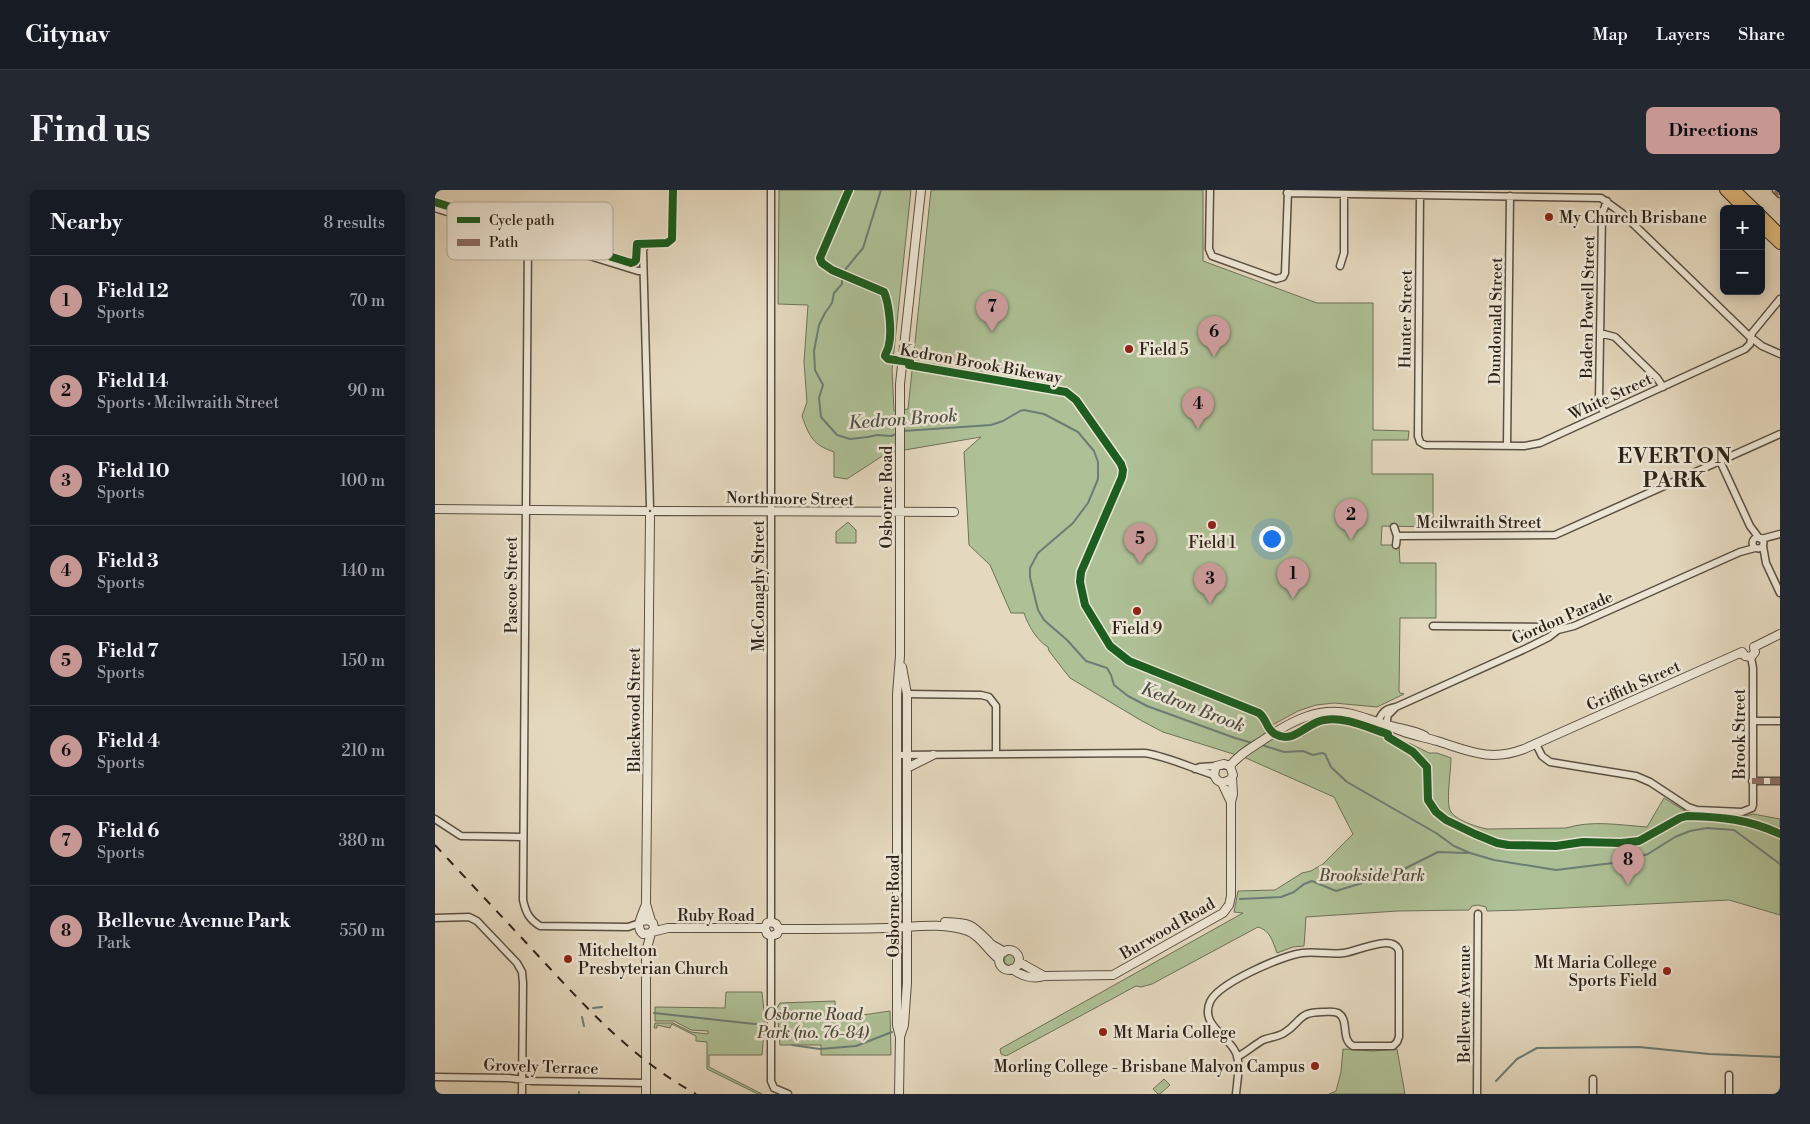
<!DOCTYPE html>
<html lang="en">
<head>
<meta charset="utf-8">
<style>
  :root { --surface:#171b24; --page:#242831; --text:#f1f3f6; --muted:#9ea1a6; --line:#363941; --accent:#c59692 }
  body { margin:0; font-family:"Libre Bodoni",serif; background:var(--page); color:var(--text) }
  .controls { position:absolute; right:15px; top:15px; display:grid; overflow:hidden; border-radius:8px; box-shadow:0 2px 12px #0003 }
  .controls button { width:45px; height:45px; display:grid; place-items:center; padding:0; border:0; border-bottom:1px solid var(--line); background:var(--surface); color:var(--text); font:25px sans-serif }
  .you { position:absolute; left:836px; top:348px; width:18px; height:18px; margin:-12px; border:4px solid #fff; border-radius:50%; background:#1a73e8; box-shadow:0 0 0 8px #1a73e833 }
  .badge { display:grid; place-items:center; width:32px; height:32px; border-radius:50%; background:var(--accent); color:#111; font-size:16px; font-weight:700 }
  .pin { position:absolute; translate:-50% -41px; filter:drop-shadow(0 1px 2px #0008) }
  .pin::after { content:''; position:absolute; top:26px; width:18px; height:15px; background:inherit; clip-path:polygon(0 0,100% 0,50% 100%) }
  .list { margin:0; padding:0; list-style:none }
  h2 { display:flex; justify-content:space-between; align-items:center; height:65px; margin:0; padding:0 20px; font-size:21px }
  h2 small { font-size:16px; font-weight:400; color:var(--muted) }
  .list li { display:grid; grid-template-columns:32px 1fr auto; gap:15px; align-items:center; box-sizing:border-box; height:90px; padding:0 20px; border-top:1px solid var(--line) }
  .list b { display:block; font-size:19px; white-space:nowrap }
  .list p { margin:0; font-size:16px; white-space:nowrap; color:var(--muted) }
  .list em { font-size:16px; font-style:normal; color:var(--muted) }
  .map { position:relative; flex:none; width:1345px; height:904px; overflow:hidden; border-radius:8px }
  header { display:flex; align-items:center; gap:30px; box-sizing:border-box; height:70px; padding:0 25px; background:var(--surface); border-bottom:1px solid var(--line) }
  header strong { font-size:24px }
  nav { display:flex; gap:28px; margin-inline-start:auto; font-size:18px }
  .intro { display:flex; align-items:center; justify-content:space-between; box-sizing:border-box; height:120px; padding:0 30px }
  h1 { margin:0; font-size:35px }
  .button { padding:12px 22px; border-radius:8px; background:var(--accent); color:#111; font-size:18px; font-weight:700 }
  main { display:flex; gap:30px; padding:0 30px }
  aside { flex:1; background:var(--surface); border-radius:8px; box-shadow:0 2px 12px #0003 }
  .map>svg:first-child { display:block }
  .green { fill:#aec096; stroke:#6e7158 }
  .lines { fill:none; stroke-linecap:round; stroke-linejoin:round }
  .stream { stroke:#6b7d76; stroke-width:2 }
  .minor-casing { stroke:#5b5043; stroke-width:9 }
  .tertiary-casing { stroke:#5b5043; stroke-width:10 }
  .trunk-casing { stroke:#2d221a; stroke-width:12 }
  .minor { stroke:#ede6d5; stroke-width:6 }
  .tertiary { stroke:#ede6d5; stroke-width:8 }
  .trunk { stroke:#e2bc7f; stroke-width:10 }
  .rail { stroke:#2d221a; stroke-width:2; stroke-dasharray:9 9; stroke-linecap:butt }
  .quiet { stroke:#8d6e63; stroke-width:6; stroke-dasharray:12 6; stroke-linecap:butt }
  .cycleway-casing { stroke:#ede6d5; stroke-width:11 }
  .cycleway { stroke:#1b5e20; stroke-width:8 }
  .poi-dot { fill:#8f2418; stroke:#ede6d5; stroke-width:2 }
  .labels { text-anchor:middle; stroke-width:5; stroke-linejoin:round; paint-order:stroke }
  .poi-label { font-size:16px; fill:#2d221a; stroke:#ede6d5; text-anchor:start }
  .street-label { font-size:16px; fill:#2d221a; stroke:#ede6d5 }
  .park-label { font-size:16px; font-style:italic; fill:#4d4a39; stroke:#ede6d5 }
  .water-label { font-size:18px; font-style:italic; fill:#4c4f48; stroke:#ede6d5 }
  .district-label { font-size:21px; font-weight:bold; letter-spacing:1px; fill:#2d221a; stroke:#ede6d5 }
  .key { fill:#ede6d5; stroke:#b3ab9d; stroke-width:1 }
  .key-label { font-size:14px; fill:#2d221a }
</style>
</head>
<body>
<header>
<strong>Citynav</strong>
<nav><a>Map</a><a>Layers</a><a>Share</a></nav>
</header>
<div class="intro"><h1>Find us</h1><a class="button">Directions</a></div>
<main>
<aside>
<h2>Nearby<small>8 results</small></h2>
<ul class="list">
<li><span class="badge">1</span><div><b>Field 12</b><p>Sports</p></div><em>70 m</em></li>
<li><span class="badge">2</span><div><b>Field 14</b><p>Sports · Mcilwraith Street</p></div><em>90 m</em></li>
<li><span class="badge">3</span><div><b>Field 10</b><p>Sports</p></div><em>100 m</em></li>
<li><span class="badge">4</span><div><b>Field 3</b><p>Sports</p></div><em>140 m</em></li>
<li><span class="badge">5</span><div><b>Field 7</b><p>Sports</p></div><em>150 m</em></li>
<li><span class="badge">6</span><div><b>Field 4</b><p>Sports</p></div><em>210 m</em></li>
<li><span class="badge">7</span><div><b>Field 6</b><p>Sports</p></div><em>380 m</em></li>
<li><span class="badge">8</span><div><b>Bellevue Avenue Park</b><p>Park</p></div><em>550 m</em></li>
</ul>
</aside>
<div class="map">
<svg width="1345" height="904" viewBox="0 0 1345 904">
  <rect width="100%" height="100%" fill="#e4d8be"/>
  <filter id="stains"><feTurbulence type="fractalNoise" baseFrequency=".004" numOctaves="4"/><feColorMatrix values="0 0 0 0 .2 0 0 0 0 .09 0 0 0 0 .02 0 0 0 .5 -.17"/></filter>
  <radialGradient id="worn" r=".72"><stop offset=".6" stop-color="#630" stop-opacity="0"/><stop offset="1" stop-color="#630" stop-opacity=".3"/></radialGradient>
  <!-- green -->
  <path class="green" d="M344 0H476L457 180 459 221 473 219 496 0H768V71L882 113H938V240L974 241 973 250H937V284H998V337L947 336 946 355H964L965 373H1001V428H965L964 501 965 503 969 504 942 517 899 513 881 515 863 521 830 539 843 547 851 549 869 546 884 534 889 532 915 533 976 554 994 563H1002L1016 568C1016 580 1011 611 1015 620 1019 630 1042 637 1052 639L1131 638C1157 630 1184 635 1212 637L1229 608 1255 624 1299 629 1318 624 1345 629V725L1294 710 1089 720 1052 721 1051 717 1043 715 1037 716 1034 720 963 721 871 727 869 756 858 757 842 763C838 752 835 740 823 737L717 794 706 797 701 796 571 866 566 864 565 859 808 723 799 722 803 701 840 700 867 683 876 681 888 674 918 644 899 607 811 568 728 542 707 531 635 488 614 461 613 457C602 451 593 435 589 423H576L555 375 534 355 529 262 546 247 452 263 412 289 399 287V262C378 255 374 246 367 226L372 212 369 172 373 115 343 114Z
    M413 332 421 340V353H401V342Z
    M569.5 770a5.5 5.5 0 1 1 11 0a5.5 5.5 0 1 1-11 0Z
    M291 802H327L330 831 327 865H274V877L327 904H323L272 879V852L261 851V846L237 834 235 838 222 835V838H219L220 833H238L256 842 273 844V841L256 840 239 831H220V817L290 818Z
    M400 811 401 829 455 821 456 865H386V855H345L342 818 345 813Z
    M908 859 938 861 962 859 970 904H894L901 901 906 882Z
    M729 889 735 895 725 904H723L718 899Z"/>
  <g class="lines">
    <!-- stream -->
    <path class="stream" d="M446 0 428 58 409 81 407 88V94L399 103 397 113 390 123 384 135 379 161 380 180 388 195 384 208 386 227 402 245 415 249 433 247 442 245 456 246 461 244
      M468 241 556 235 568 231 585 221 589 220 609 224 643 242 659 261 663 272V289L653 313 638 333 603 363 595 378V387L603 420 609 430 632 450 651 471 672 478 676 485 679 495 693 506 712 516 800 548 817 553
      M827 555 849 562 868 561 878 565 887 563 890 564 896 577 912 592 1001 643 1019 656 1035 663 1059 670 1121 680 1186 672 1213 664 1240 647 1255 641 1272 638 1299 640 1345 674
      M805 709 846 707 859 702 869 694 877 691 901 701 963 682 1003 662 1032 663
      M158 818 167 817
      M219 823 329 835
      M147 827 149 836
      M357 855 385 859 421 856 457 842
      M1061 891 1082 869 1102 858 1204 857 1274 864 1345 867
      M144 904V902"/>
    <defs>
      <path id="minor" d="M336 0V732
        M775 0 774 59 777 66 841 89 848 87 850 83 853 1
        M1341 0 1345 4
        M852 3 1166 8 1188 24 1314 146 1327 156 1345 164
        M985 5 983 246 985 252 990 255 1089 256 1105 253 1310 159 1315 154 1317 143 1345 109
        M0 18 203 81H208
        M93 48 88 710C91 723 94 729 105 736L193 737 205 733
        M905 76 909 63V4
        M1165 143 1180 147 1222 188 1228 197
        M1169 223 1164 211 1167 24 1172 11
        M1072 256 1075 6
        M1285 271 1315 336 1324 348
        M215 317 208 60 211 54 232 53 237 49 238 0
        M959 337 962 346 961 355
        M962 346 1120 345 1345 244
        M1317.5 353a5.5 5.5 0 1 1 11 0a5.5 5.5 0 1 1-11 0Z
        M1326 349 1345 344
        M1328 356 1331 373 1345 403
        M998 436 1119 437 1123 440
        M472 504 546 505 554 507 561 516V564
        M1318 531H1345
        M943 532C947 522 950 519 961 517L1092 458 1114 447 1123 440 1139 436 1305 362 1320 358
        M951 535 953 525 961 517
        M1101 554 1107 566 1115 572 1201 586 1215 592 1253 617 1262 620 1307 622 1317 618 1318 615V478L1316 467
        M462 565 710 563C734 567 756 578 779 585
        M760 579 765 577 781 576
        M1317 591H1345
        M0 629 26 646 88 647
        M0 728 34 727 42 731 82 773 87 782 88 793 87 904
        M336 746V891L339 898 353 904
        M0 887 73 888 98 891 210 893
        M801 904C802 892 806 874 801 863 793 845 765 835 775 812 783 793 847 766 867 763 881 761 896 765 909 763 924 761 958 743 964 761V847L962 852 958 856H918C905 849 915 830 903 823 898 821 893 822 888 822 862 822 867 832 849 843 843 847 835 847 828 850 819 855 812 862 802 867
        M1042 904 1043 724
        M1158 904V889
        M1294 904V885"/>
      <path id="tertiary" d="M0 319 210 321
        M220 321 519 322
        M215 326 211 714 216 731
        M1319 457 1345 444
        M1307 462 1310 466 1316 467 1320 462 1319 457
        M955 536C972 545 985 546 1002 551 1034 561 1055 572 1089 559L1307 462
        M795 576C804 564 818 557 831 548 857 531 884 516 917 524 929 527 941 532 953 535 966 539 978 540 990 546
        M472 578 498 565
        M787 593 795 590 798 585 795 576 789 574 781 576 779 585 782 590 787 593 796 612
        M206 731 213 730 218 733 219 738 216 743 208 744C199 737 208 724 211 714
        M510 732C538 733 537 735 555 753 559 757 564 758 569 762
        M330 738 332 744 336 746 342 744 344 739
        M330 738 332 733 336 732 341 734 344 739
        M344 739C380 739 416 739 452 738 478 737 507 732 533 741 546 746 553 761 564 769
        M217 742 233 738H330
        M564 770a10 10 0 1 1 20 0a10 10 0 1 1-20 0Z
        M584 772 609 786
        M577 779C587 786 597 790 609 786L678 785 788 723 794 715 796 706V612L798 604 797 588
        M465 847 469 835 472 793V504L467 477
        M211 904V762L216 743
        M464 904 465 847 462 835V504L465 466V194L486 0"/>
      <path id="trunk" d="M1290 0 1309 19
        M1300 0 1320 19
        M1326 25 1345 44
        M1326 36 1345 54"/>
    </defs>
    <!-- minor casing -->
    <use href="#minor" class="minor-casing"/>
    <!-- tertiary casing -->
    <use href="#tertiary" class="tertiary-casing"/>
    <!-- trunk casing -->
    <use href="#trunk" class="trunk-casing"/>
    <!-- minor -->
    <use href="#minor" class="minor"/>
    <!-- tertiary -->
    <use href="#tertiary" class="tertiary"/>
    <!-- trunk -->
    <use href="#trunk" class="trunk"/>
    <!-- rail -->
    <path class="rail" d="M0 655C36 694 73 733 109 772 155 822 201 871 261 904"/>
    <!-- quiet -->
    <path class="quiet" d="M1341 0 1345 4
      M1317 591H1345"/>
    <defs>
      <path id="cycleway" d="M414 0 385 68 387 73 397 80 449 102C454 113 457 142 454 154 454 158 451 162 450 166L453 169 475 172 474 175 631 202 641 210 686 274 688 280 687 287 646 382 645 392 650 415 675 456 694 471 824 523C832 529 831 539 840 544 859 555 872 532 889 530 910 526 933 538 953 544V547L978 562 992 577 993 610 1001 622 1011 630 1040 644 1062 653 1073 655 1121 656 1148 652 1186 653 1204 651 1245 628 1252 626C1287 627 1313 629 1345 644
        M0 12 196 73 199 72 201 70 202 54 232 53 237 49 238 0"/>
    </defs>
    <!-- cycleway casing -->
    <use href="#cycleway" class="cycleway-casing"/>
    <!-- cycleway -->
    <use href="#cycleway" class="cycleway"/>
  </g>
  <!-- markers -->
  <g class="poi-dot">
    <circle cx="1114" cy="27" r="5"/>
    <circle cx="694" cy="159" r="5"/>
    <circle cx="777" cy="335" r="5"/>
    <circle cx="702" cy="421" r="5"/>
    <circle cx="133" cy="769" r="5"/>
    <circle cx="1232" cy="781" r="5"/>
    <circle cx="668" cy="842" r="5"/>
    <circle cx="880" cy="876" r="5"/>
  </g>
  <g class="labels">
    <!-- poi labels -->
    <g class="poi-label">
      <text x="1124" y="33">My Church Brisbane</text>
      <text x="704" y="165">Field 5</text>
      <text x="777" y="358" text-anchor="middle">Field 1</text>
      <text x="702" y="444" text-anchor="middle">Field 9</text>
      <text x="143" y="766">Mitchelton<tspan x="143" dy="18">Presbyterian Church</tspan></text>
      <text x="1222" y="778" text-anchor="end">Mt Maria College<tspan x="1222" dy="18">Sports Field</tspan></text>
      <text x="678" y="848">Mt Maria College</text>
      <text x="870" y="882" text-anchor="end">Morling College - Brisbane Malyon Campus</text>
    </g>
    <!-- street labels -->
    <g class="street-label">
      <text transform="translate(1152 117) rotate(-89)" y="6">Baden Powell Street</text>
      <text transform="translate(970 129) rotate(-89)" y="6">Hunter Street</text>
      <text transform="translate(1060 131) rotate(-89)" y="6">Dundonald Street</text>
      <text transform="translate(546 173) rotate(10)" y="6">Kedron Brook Bikeway</text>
      <text transform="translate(1175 206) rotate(-25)" y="6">White Street</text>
      <text transform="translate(451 307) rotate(-90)" y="6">Osborne Road</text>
      <text transform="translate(355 308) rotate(1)" y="6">Northmore Street</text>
      <text x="1044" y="338">Mcilwraith Street</text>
      <text transform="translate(76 395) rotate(-90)" y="6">Pascoe Street</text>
      <text transform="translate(323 396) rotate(-90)" y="6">McConaghy Street</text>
      <text transform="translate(1127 427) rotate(-24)" y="6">Gordon Parade</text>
      <text transform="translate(1198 495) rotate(-24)" y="6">Griffith Street</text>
      <text transform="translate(199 520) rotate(-90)" y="6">Blackwood Street</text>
      <text transform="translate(1304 544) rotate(-90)" y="6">Brook Street</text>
      <text transform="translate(458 716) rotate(-90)" y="6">Osborne Road</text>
      <text x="281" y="731">Ruby Road</text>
      <text transform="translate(732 738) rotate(-30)" y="6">Burwood Road</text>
      <text transform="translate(1029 814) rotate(-90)" y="6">Bellevue Avenue</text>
      <text transform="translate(106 876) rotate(2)" y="6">Grovely Terrace</text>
    </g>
    <!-- park labels -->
    <g class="park-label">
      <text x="937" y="691">Brookside Park</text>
      <text x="378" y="830">Osborne Road<tspan x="378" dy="18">Park (no. 76-84)</tspan></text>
    </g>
    <!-- water labels -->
    <g class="water-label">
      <text transform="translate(468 229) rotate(-4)" y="6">Kedron Brook</text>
      <text transform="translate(758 517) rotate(21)" y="6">Kedron Brook</text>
    </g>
    <!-- district labels -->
    <g class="district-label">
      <text x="1240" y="273">EVERTON<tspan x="1240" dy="24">PARK</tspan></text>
    </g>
  </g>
  <!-- legend -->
  <rect x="12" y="12" width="166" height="58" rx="8" class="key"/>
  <rect x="22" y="27" width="23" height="6" fill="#1b5e20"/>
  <rect x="22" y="49" width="23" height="7" fill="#8d6e63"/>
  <g class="key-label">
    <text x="54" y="35">Cycle path</text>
    <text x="54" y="57">Path</text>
  </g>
  <rect width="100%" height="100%" filter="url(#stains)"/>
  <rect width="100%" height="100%" fill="url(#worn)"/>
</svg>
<div class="controls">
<button>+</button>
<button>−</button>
</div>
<div class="you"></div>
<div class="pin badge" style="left:858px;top:409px">1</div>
<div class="pin badge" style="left:916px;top:350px">2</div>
<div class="pin badge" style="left:775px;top:414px">3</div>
<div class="pin badge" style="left:763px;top:239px">4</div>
<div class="pin badge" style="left:705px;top:374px">5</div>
<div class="pin badge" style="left:779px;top:167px">6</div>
<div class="pin badge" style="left:557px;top:142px">7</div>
<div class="pin badge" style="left:1193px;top:695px">8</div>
</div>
</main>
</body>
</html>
